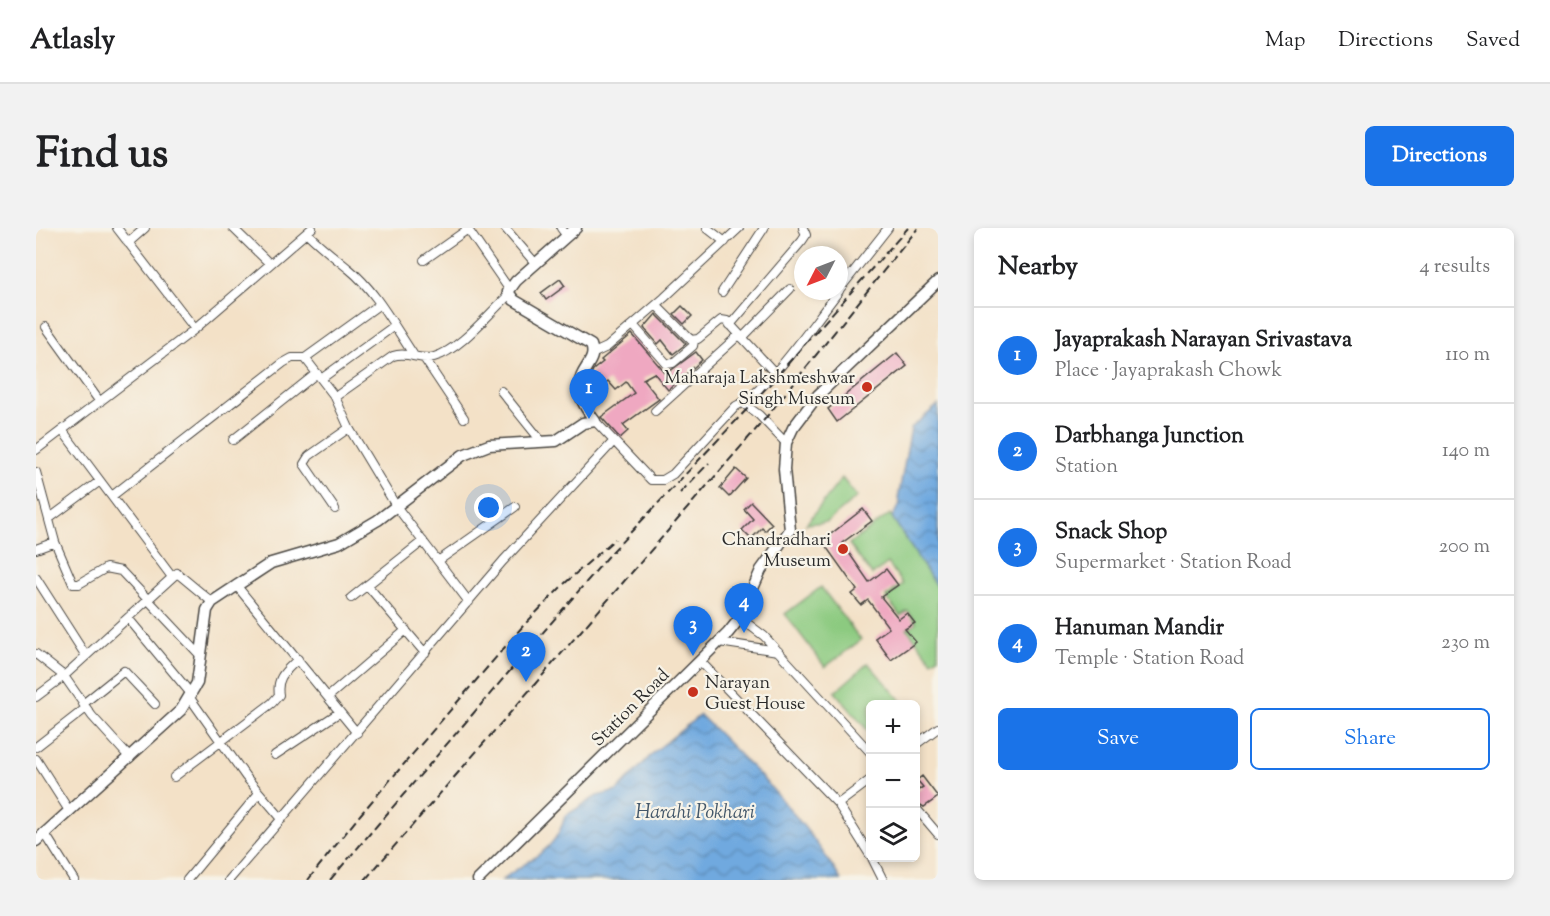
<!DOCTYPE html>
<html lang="en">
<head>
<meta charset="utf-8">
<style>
  :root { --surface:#fff; --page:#f2f2f2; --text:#202124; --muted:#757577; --line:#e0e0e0; --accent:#1a73e8 }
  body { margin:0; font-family:"Sorts Mill Goudy",serif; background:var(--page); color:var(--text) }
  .controls { position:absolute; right:18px; bottom:18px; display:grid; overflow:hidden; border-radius:9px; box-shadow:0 3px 9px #0003 }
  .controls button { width:54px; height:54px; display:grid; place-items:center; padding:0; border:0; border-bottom:2px solid var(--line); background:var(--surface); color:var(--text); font:30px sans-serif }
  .compass { position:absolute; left:758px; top:18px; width:54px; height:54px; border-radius:50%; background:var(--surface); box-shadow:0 3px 9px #0003; rotate:228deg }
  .you { position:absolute; left:453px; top:280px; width:21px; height:21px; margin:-15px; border:4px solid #fff; border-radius:50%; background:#1a73e8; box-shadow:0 0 0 9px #1a73e833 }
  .badge { display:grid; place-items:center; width:39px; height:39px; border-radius:50%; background:var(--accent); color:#fff; font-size:20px; font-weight:700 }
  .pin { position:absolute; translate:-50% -50px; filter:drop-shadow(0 2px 3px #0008) }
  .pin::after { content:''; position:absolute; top:32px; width:21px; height:18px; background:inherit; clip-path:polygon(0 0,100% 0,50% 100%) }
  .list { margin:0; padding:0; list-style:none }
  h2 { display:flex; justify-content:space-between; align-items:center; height:78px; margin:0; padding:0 24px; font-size:26px }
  h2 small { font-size:20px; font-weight:400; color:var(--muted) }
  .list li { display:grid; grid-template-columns:39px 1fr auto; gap:18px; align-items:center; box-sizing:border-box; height:96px; padding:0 24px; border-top:2px solid var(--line) }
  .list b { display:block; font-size:22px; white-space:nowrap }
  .list p { margin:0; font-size:20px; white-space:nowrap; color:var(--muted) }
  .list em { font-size:20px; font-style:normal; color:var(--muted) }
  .actions { display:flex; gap:12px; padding:18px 24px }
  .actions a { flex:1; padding:14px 0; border:2px solid var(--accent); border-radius:9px; text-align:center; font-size:21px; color:var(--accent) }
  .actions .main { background:var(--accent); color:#fff }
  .icon { flex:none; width:33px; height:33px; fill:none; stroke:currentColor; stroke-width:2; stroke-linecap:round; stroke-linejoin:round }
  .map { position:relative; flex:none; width:902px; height:652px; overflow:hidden; border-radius:9px }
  header { display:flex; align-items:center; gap:36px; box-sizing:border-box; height:84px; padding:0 30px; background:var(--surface); border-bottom:2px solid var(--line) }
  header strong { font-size:28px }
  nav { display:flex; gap:33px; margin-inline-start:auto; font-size:21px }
  .intro { display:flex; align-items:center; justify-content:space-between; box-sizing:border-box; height:144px; padding:0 36px }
  h1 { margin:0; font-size:42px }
  .button { padding:15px 27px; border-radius:9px; background:var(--accent); color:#fff; font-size:21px; font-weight:700 }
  main { display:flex; gap:36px; padding:0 36px }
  aside { flex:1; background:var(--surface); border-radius:9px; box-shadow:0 3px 9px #0003 }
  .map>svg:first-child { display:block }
  .green { fill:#8cca80; stroke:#5c7a56; stroke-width:1.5 }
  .water { fill:url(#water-waves); stroke:#4e6a85; stroke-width:1.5 }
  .building { fill:#efa8c1 }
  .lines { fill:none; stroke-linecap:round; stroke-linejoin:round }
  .minor-casing { stroke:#494642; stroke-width:10 }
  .major-casing { stroke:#494642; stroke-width:13 }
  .minor { stroke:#fff; stroke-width:8 }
  .major { stroke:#fff; stroke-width:10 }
  .rail { stroke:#2b2b2b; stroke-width:2; stroke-dasharray:9 4.5; stroke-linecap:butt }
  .poi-dot { fill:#c8321e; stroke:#f7f3e8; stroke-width:2 }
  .labels { text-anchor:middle; stroke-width:4.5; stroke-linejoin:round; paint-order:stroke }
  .poi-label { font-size:18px; fill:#2b2b2b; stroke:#f7f3e8; text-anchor:end }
  .street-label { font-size:18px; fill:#2b2b2b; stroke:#f7f3e8 }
  .water-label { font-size:20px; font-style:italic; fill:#43576a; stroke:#f7f3e8 }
</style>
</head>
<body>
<header>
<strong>Atlasly</strong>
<nav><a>Map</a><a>Directions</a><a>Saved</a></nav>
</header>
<div class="intro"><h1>Find us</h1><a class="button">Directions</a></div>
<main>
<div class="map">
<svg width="902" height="652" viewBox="0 0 902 652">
  <defs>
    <pattern id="water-waves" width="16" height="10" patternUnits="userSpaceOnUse" patternTransform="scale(1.5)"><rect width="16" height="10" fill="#70a9df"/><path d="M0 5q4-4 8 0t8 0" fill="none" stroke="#5c8ab5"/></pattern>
  </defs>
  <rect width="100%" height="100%" fill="#f7f3e8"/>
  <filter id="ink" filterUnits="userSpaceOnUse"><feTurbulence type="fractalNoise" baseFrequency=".0167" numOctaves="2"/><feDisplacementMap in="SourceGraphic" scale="12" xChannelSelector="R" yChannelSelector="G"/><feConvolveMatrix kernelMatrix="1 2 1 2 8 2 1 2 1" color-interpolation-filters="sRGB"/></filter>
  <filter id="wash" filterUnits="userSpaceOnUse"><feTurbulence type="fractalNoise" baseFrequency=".008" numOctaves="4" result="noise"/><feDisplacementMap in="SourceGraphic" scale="24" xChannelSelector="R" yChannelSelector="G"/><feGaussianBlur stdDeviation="1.35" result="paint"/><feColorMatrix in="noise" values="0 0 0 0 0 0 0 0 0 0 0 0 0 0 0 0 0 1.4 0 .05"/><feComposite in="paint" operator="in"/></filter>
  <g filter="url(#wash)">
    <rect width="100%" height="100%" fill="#f3e1c7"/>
    <!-- green -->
    <path class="green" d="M806 250 821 269 791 294 770 296Z
      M854 286 902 361V429L896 433 871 401 880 394 872 383 864 388 850 369 867 356 852 335 836 347 813 316Z
      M785 359 825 412 789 439 749 386Z
      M832 435 868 476H834V505L799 464Z"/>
    <!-- water -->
    <path class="water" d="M902 177V361L856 289 864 276 862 271 875 200Z
      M664 487C715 537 768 590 805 652H466C493 630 520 625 529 588L561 568 581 563 618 524Z"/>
    <g id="blocks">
      <!-- building -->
      <path class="building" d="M524 51 529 58 510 72 505 65Z
        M646 78 656 88 648 96 638 86Z
        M620 86 650 116 637 126 626 112 622 116 608 100Z
        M596 106 630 146 660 124 666 132 632 162 618 145 607 151 623 171 587 197 592 203 584 210 565 189 598 165 590 154 580 162 572 153 560 163 552 153 557 142 567 134 565 132Z
        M861 125 871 138 801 194 792 181Z
        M700 241 710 250 693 269 684 260Z
        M715 274 736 296 729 303 726 300 715 311 706 302 717 291 708 281Z
        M827 281 836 293 806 315 833 354 850 341 862 357 845 369 863 391 871 385 879 395 869 401 880 414 855 432 839 410 853 400 832 372 825 377 816 366 821 362 786 313Z
        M886 548 902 569 888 579 879 573V564L887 559 881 552Z"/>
    </g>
  </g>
  <g filter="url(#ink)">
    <use href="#blocks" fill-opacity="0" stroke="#494642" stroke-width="1.5"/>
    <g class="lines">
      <defs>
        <path id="minor" d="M81 0 159 101
          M197 0 234 36
          M431 0 473 61
          M469 0 500 36
          M525 0 531 8
          M671 0 689 14
          M271 5C284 18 298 29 313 41 340 63 358 98 377 126
          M92 15 109 0
          M388 32 432 1
          M803 62 852 0
          M686 64 728 0
          M620 77 655 112 662 111 685 92 691 93 738 144
          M597 97 631 136 637 135 657 118 658 113
          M694 97 766 13 770 7 767 0
          M10 99 64 174
          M706 110 754 61
          M558 125 571 119 628 70 703 0
          M269 130 344 76
          M388 130 428 190
          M285 151 358 98
          M465 163 506 214
          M299 169 357 128C372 123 384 133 398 129 424 122 453 85 473 67
          M708 176 723 187 750 215
          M619 183 703 107
          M559 193 615 252H627L637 246 700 178C732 164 778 94 803 63
          M26 202 136 349
          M197 212 281 145
          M0 222 159 101 276 0
          M0 244 19 314 37 356H43L70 340 85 343 164 427
          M76 268 247 135 256 130H269L299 169 313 200 360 278 433 374
          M299 281 268 236 273 228 313 200
          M14 290 64 253
          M0 321 19 314
          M402 333 479 279
          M0 350 50 428
          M200 357 321 505
          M331 357 389 425
          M315 370 387 313
          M92 390 156 467
          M704 390 728 408 834 524
          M683 414 742 423
          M0 426 28 448 141 345 176 374
          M664 433 802 576 834 627
          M0 469 28 448 56 488 94 530
          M292 469 370 402
          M154 470 210 549 246 591
          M47 476 88 443 119 476
          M879 517 902 500
          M0 519 50 480
          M239 527 304 484
          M0 531 32 581
          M138 549 236 475 243 467C240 449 250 443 262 431
          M802 576 834 552
          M879 579 902 606
          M8 604 38 652
          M836 630 847 652
          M151 652 223 565
          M193 652 467 333 577 214"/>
        <path id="major" d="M540 0 480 53 472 64 478 72 555 117C565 141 521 145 559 193
          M0 613 145 482 161 455 171 382 176 374 235 335 303 315 342 292 427 227 453 217 520 213 547 195 559 193
          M442 652 692 405 704 390 725 342 754 302 748 241 750 215 757 200 782 167 902 53"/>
      </defs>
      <!-- minor casing -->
      <use href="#minor" class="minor-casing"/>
      <!-- major casing -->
      <use href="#major" class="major-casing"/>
      <!-- minor -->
      <use href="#minor" class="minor"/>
      <!-- major -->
      <use href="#major" class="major"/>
      <!-- rail -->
      <path class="rail" d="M644 265 673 235
        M272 652 324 587 487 398 528 356 579 311
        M294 652 577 323 713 179 872 0
        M329 652 728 192 882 0"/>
    </g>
  </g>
  <!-- markers -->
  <g class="poi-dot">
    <circle cx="831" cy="159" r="6"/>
    <circle cx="807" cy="321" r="6"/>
    <circle cx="657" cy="464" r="6"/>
  </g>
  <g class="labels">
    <!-- poi labels -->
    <g class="poi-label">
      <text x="819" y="155">Maharaja Lakshmeshwar<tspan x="819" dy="21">Singh Museum</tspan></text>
      <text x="795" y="317">Chandradhari<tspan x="795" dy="21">Museum</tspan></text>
      <text x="669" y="460" text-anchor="start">Narayan<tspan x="669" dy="21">Guest House</tspan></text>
    </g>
    <!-- street labels -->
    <g class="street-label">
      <text transform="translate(594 479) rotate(-45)" y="6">Station Road</text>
    </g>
    <!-- water labels -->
    <g class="water-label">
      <text x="659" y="590">Harahi Pokhari</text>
    </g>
  </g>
</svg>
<div class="controls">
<button>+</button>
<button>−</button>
<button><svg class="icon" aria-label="layers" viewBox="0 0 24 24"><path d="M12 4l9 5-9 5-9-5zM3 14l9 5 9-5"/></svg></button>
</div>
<svg class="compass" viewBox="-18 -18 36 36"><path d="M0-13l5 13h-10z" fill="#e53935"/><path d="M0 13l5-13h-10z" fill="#757577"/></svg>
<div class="you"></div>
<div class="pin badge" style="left:553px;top:191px">1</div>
<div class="pin badge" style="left:490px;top:454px">2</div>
<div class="pin badge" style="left:657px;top:428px">3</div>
<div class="pin badge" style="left:708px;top:405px">4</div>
</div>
<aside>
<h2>Nearby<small>4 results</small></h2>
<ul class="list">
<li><span class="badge">1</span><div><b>Jayaprakash Narayan Srivastava</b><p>Place · Jayaprakash Chowk</p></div><em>110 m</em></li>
<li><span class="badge">2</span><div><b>Darbhanga Junction</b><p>Station</p></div><em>140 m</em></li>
<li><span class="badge">3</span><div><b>Snack Shop</b><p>Supermarket · Station Road</p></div><em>200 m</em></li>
<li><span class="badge">4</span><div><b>Hanuman Mandir</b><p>Temple · Station Road</p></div><em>230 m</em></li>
</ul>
<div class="actions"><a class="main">Save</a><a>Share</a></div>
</aside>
</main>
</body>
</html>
